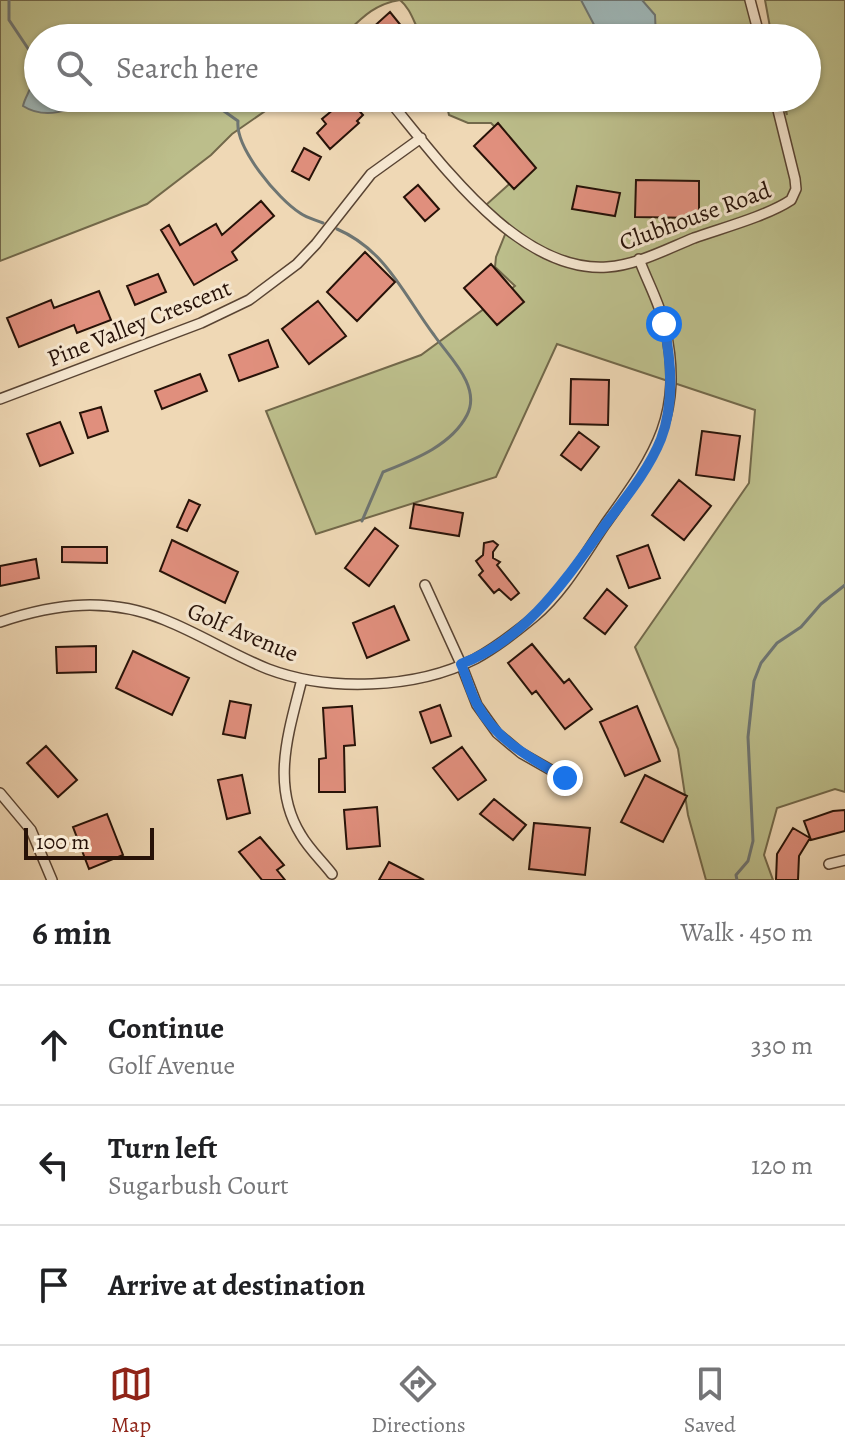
<!DOCTYPE html>
<html lang="en">
<head>
<meta charset="utf-8">
<style>
  :root { --surface:#fff; --page:#f6f6f6; --text:#202124; --muted:#757577; --line:#e0e0e0; --accent:#8f2418 }
  body { margin:0; font-family:Alegreya,serif; background:var(--page); color:var(--text) }
  .scale { position:absolute; left:24px; bottom:20px; width:130px; box-sizing:border-box; padding-left:8px; border:4px solid #271208; border-top:0; font-size:22px; line-height:28px; white-space:nowrap; color:#271208; -webkit-text-stroke:6px #f5e6cf; paint-order:stroke }
  .stop { position:absolute; width:24px; height:24px; margin:-18px; border:6px solid #1a73e8; border-radius:50%; background:#fff }
  .stop.end { background:#1a73e8; border-color:#fff; box-shadow:0 2px 8px #0008 }
  .list { margin:0; padding:0; list-style:none }
  h2 { display:flex; justify-content:space-between; align-items:center; height:104px; margin:0; padding:0 32px; font-size:34px }
  h2 small { font-size:26px; font-weight:400; color:var(--muted) }
  .list li { display:grid; grid-template-columns:52px 1fr auto; gap:24px; align-items:center; box-sizing:border-box; height:120px; padding:0 32px; border-top:2px solid var(--line) }
  .list b { display:block; font-size:30px; white-space:nowrap }
  .list p { margin:0; font-size:26px; white-space:nowrap; color:var(--muted) }
  .list em { font-size:26px; font-style:normal; color:var(--muted) }
  .icon { flex:none; width:44px; height:44px; fill:none; stroke:currentColor; stroke-width:2; stroke-linecap:round; stroke-linejoin:round }
  .map { position:relative; flex:none; width:845px; height:880px; overflow:hidden }
  .search { position:absolute; background:var(--surface); box-shadow:0 2px 6px #0004; left:24px; right:24px; top:24px; height:88px; display:flex; align-items:center; gap:20px; box-sizing:border-box; padding:0 28px; border-radius:44px; color:var(--muted); font-size:30px }
  .sheet { height:464px; background:var(--surface) }
  nav { display:flex; justify-content:space-around; align-items:center; box-sizing:border-box; height:112px; border-top:2px solid var(--line); background:var(--surface); font-size:22px; color:var(--muted) }
  nav a { display:grid; justify-items:center; gap:4px }
  nav .on { color:var(--accent) }
  .map>svg:first-child { display:block }
  .green { fill:#bcbe8b; stroke:#72684a; stroke-width:2 }
  .water { fill:#9eb7b8; stroke:#6e7572; stroke-width:2 }
  .lines { fill:none; stroke-linecap:round; stroke-linejoin:round }
  .stream { stroke:#6e7572; stroke-width:3 }
  .building { fill:#e08f7d; stroke:#271208; stroke-width:2 }
  .minor-casing { stroke:#594433; stroke-width:12 }
  .minor { stroke:#f5e6cf; stroke-width:9 }
  .route { stroke:#1a73e8; stroke-width:10 }
  .labels { text-anchor:middle; stroke-width:6; stroke-linejoin:round; paint-order:stroke }
  .street-label { font-size:24px; fill:#271208; stroke:#f5e6cf }
</style>
</head>
<body>
<div class="map">
<svg width="845" height="880" viewBox="0 0 845 880">
  <rect width="100%" height="100%" fill="#efd8b5"/>
  <filter id="stains"><feTurbulence type="fractalNoise" baseFrequency=".0025" numOctaves="4"/><feColorMatrix values="0 0 0 0 .2 0 0 0 0 .09 0 0 0 0 .02 0 0 0 .5 -.17"/></filter>
  <radialGradient id="worn" r=".72"><stop offset=".6" stop-color="#630" stop-opacity="0"/><stop offset="1" stop-color="#630" stop-opacity=".3"/></radialGradient>
  <!-- green -->
  <path class="green" d="M0 0H754L765 38H423C414 25 412 10 400 0 373 4 360 20 341 38H38V98H284L232 134 211 155 147 204 0 261Z
    M765 0H845V792L835 789 777 808 764 855 773 880H706L688 815 678 749 635 647 749 483 755 410 557 344 496 477 316 534 266 411 421 355 515 286 495 267 496 257 506 232 489 215 487 204 515 179 506 138 491 123H468L449 115 445 98H781L787 115 784 98H807V38H772Z"/>
  <!-- water -->
  <path class="water" d="M581 0H642L655 15 656 38H601Z
    M38 47V98H91C71 111 45 120 23 106 25 96 33 88 33 76 34 63 24 54 38 47Z"/>
  <g class="lines">
    <!-- stream -->
    <path class="stream" d="M9 0V20L29 50
      M170 98 180 103 221 109 238 121C235 148 278 199 300 213 307 218 316 220 323 223
      M337 229C386 250 404 295 434 335 448 356 482 386 467 415 451 446 413 460 383 472L362 521
      M737 880 736 875 748 861 753 841 748 737 754 681 761 663 777 643 801 627 821 604 845 585"/>
  </g>
  <!-- building -->
  <path class="building" d="M390 12 411 38H377L370 30Z
    M341 98H348L363 115 357 121 359 123 330 149 317 133 326 124 322 119 340 104 337 101Z
    M498 123 536 168 514 189 474 146Z
    M304 148 321 157 309 180 292 171Z
    M636 180 699 181V218L635 217Z
    M418 185 439 209 425 221 404 197Z
    M577 186 620 193 615 216 572 209Z
    M261 201 274 216 232 252 237 260 194 285 161 230 169 225 180 245 216 224 222 235Z
    M365 252 395 282 357 321 327 292Z
    M491 264 524 302 497 325 464 288Z
    M158 274 166 292 135 305 127 286Z
    M99 291 111 320 77 333 74 325 19 347 7 318 51 300 54 308Z
    M318 301 346 336 309 364 282 329Z
    M268 340 278 367 239 381 229 355Z
    M200 374 207 391 162 409 155 391Z
    M571 379 609 380 608 425 570 424Z
    M101 407 108 431 88 438 80 413Z
    M60 422 73 453 40 466 27 434Z
    M702 431 740 436 734 480 696 475Z
    M579 432 599 447 581 470 561 455Z
    M679 480 711 506 684 540 652 515Z
    M189 500 200 505 187 531 177 527Z
    M414 504 463 513 459 536 410 528Z
    M375 528 398 546 369 586 345 568Z
    M172 540 238 572 225 603 160 571Z
    M493 541 498 545 493 552V558L500 562 497 565 519 593 511 600 499 589 494 593 479 575 483 571 476 561 483 555 484 543Z
    M648 545 660 578 629 588 617 556Z
    M62 547H107V563L62 562Z
    M36 559 39 578 0 586V566Z
    M607 589 627 606 605 634 584 618Z
    M394 606 409 640 367 658 353 623Z
    M532 644 564 683 569 679 592 709 565 729 536 691 532 694 508 663Z
    M96 646V672L57 673 56 647Z
    M133 651 189 678 172 715 116 688Z
    M230 701 251 705 245 738 223 734Z
    M440 705 451 736 431 743 420 712Z
    M352 706 355 745 344 746 345 792H319V759L326 758 323 708Z
    M637 706 660 761 625 776 600 722Z
    M46 746 77 780 58 797 27 763Z
    M462 747 486 780 458 800 433 768Z
    M242 775 250 813 227 819 218 780Z
    M645 775 687 796 663 842 621 822Z
    M494 799 526 825 513 840 480 814Z
    M377 807 380 846 347 849 344 810Z
    M845 810V831L811 840 804 821 833 811Z
    M107 814 123 855 89 869 73 827Z
    M534 823 590 828 585 875 529 869Z
    M793 828 810 838 799 856 798 880H776L777 854Z
    M260 837 284 865 277 870 285 880H262L239 852Z
    M389 862 424 880H379Z"/>
  <g class="lines">
    <defs>
      <path id="minor" d="M750 0 760 38
        M387 98C439 160 517 273 607 267 637 265 667 249 694 238 722 228 767 216 791 200L796 189 795 179 775 98
        M0 399 201 323 249 300 297 264 316 244 371 174 421 138
        M425 585 461 664 477 705 497 733 521 753 565 778
        M0 622C56 603 109 597 165 620 200 634 233 655 268 669 329 692 416 689 475 659 495 648 516 632 534 617 563 593 583 557 604 526 653 457 685 417 665 327 660 304 647 281 639 259
        M302 679C289 731 270 785 301 835 309 849 322 861 332 874
        M0 793 31 830 52 880
        M829 864 845 860"/>
    </defs>
    <!-- minor casing -->
    <use href="#minor" class="minor-casing"/>
    <!-- minor -->
    <use href="#minor" class="minor"/>
  </g>
  <g class="lines">
    <!-- route -->
    <path class="route" d="M565 778C532 759 497 741 478 706 470 693 467 677 461 664 529 638 567 577 608 521 627 496 649 469 661 439 675 403 671 361 664 324"/>
  </g>
  <g class="labels">
    <!-- street labels -->
    <g class="street-label">
      <text transform="translate(695 216) rotate(-20)" y="8">Clubhouse Road</text>
      <text transform="translate(139 323) rotate(-22)" y="8">Pine Valley Crescent</text>
      <text transform="translate(243 632) rotate(23)" y="8">Golf Avenue</text>
    </g>
  </g>
  <rect width="100%" height="100%" filter="url(#stains)"/>
  <rect width="100%" height="100%" fill="url(#worn)"/>
</svg>
<div class="scale">100 m</div>
<div class="stop" style="left:664px;top:324px"></div>
<div class="stop end" style="left:565px;top:778px"></div>
<div class="search"><svg class="icon" aria-label="search" viewBox="0 0 24 24"><circle cx="10" cy="10" r="6"/><path d="M15 15l6 6"/></svg>Search here</div>
</div>
<section class="sheet">
<h2>6 min<small>Walk · 450 m</small></h2>
<ul class="list">
<li><svg class="icon" aria-label="ahead" viewBox="0 0 24 24"><path d="M12 20V5M6 11l6-6 6 6"/></svg><div><b>Continue</b><p>Golf Avenue</p></div><em>330 m</em></li>
<li><svg class="icon" aria-label="left" viewBox="0 0 24 24"><path d="M17 20v-9H6M10 6l-5 5 5 5"/></svg><div><b>Turn left</b><p>Sugarbush Court</p></div><em>120 m</em></li>
<li><svg class="icon" aria-label="arrive" viewBox="0 0 24 24"><path d="M6 21V4h12l-3 4 3 4H6"/></svg><div><b>Arrive at destination</b></div></li>
</ul>
</section>
<nav>
<a class="on"><svg class="icon" aria-label="map" viewBox="0 0 24 24"><path d="M3 6l6-2 6 2 6-2v14l-6 2-6-2-6 2zM9 4v14M15 6v14"/></svg>Map</a>
<a><svg class="icon" aria-label="directions" viewBox="0 0 24 24"><path d="M12 3l9 9-9 9-9-9zM9 14v-3h6M13 9l2 2-2 2"/></svg>Directions</a>
<a><svg class="icon" aria-label="saved" viewBox="0 0 24 24"><path d="M7 4h10v16l-5-4-5 4z"/></svg>Saved</a>
</nav>
</body>
</html>
